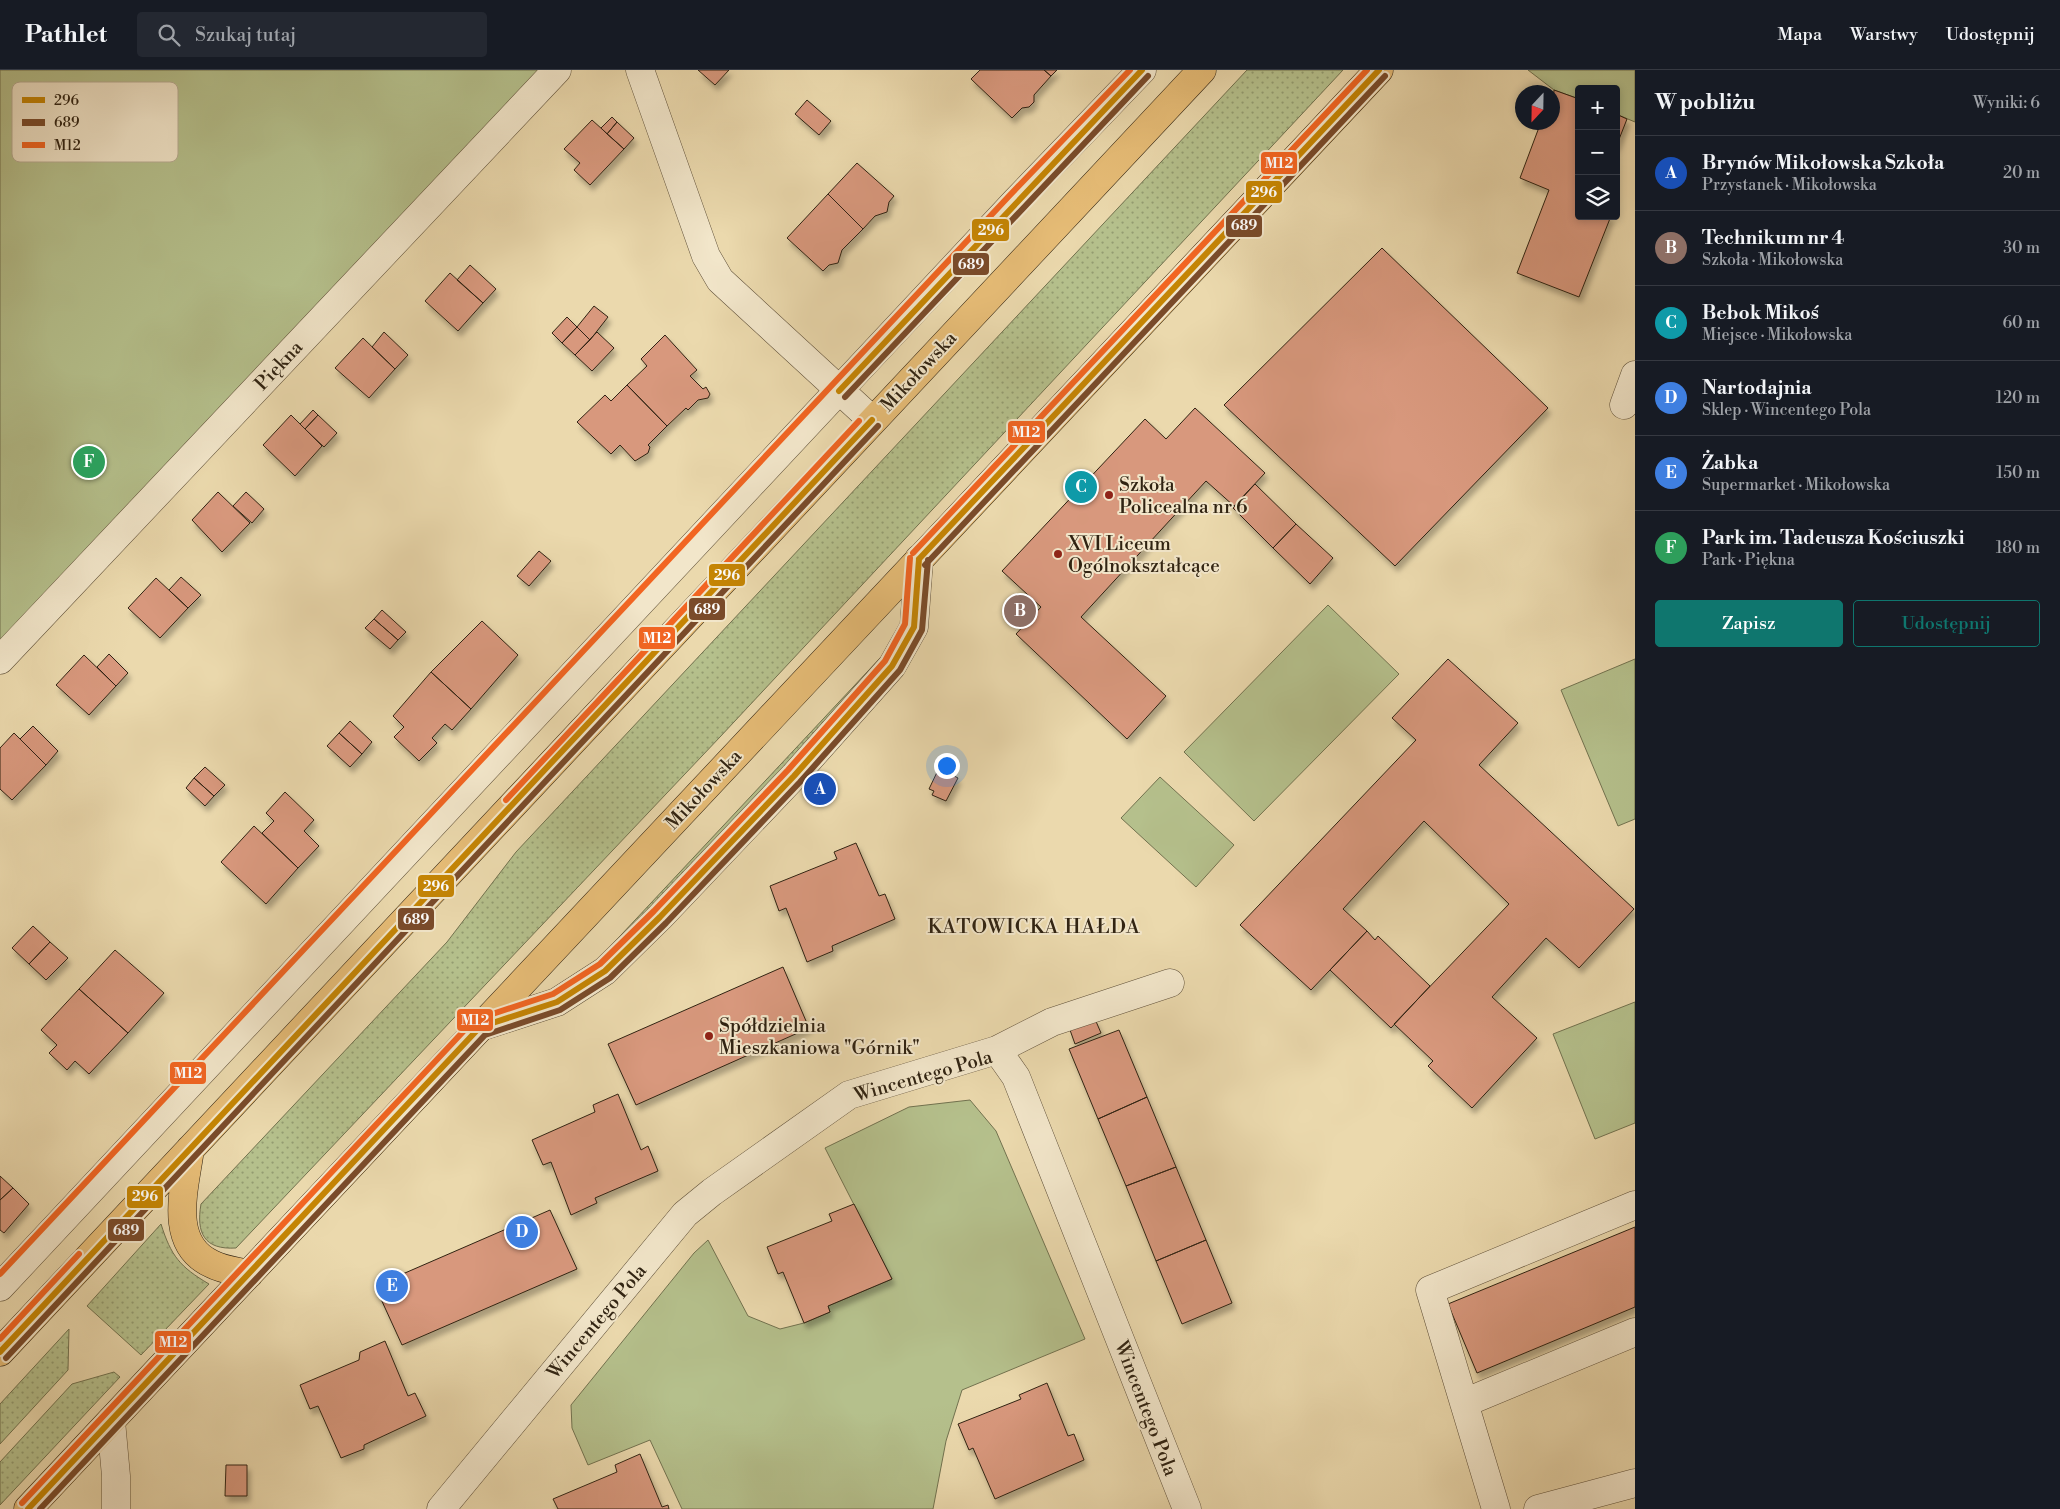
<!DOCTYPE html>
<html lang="pl">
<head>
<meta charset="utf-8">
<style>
  :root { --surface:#171b24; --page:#242831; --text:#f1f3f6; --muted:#9ea1a6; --line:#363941; --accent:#0f766e }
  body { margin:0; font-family:"Libre Bodoni",serif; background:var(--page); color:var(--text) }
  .controls { position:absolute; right:15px; top:15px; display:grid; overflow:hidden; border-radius:5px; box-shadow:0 2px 8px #0003 }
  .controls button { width:45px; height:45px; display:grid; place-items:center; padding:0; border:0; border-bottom:1px solid var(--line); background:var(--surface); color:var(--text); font:25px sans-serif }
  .compass { position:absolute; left:1515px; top:15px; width:45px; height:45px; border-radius:50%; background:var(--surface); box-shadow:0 2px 8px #0003; rotate:202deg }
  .you { position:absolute; left:946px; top:695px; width:18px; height:18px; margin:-12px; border:4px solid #fff; border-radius:50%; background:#1a73e8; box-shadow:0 0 0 8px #1a73e833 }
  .badge { display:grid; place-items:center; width:32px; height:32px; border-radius:50%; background:var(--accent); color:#fff; font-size:16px; font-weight:700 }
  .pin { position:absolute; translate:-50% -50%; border:2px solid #fff; box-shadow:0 1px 5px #0006 }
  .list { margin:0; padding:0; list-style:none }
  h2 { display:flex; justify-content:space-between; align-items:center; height:65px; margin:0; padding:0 20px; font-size:21px }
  h2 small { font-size:16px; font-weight:400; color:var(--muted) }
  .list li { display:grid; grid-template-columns:32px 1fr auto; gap:15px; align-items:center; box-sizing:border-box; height:75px; padding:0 20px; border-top:1px solid var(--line) }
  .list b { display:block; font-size:19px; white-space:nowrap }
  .list p { margin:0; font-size:16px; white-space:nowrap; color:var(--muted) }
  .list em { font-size:16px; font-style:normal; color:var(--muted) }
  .actions { display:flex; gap:10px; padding:15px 20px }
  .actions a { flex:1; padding:11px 0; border:1px solid var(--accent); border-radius:5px; text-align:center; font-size:18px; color:var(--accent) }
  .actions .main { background:var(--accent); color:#fff }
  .icon { flex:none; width:28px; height:28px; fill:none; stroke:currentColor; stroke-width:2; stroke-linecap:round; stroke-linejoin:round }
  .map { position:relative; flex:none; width:1635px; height:1439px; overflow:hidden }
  header { display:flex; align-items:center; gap:30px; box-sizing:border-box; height:70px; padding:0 25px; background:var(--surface); border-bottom:1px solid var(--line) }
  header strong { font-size:24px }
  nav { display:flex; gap:28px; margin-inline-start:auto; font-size:18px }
  .search { width:350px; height:45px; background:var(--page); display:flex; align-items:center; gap:12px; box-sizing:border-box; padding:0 18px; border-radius:5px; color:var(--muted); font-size:19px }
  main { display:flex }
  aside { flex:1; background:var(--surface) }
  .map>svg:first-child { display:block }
  .grass { fill:url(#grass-dots); stroke:#72724f }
  .park { fill:#b5c08c; stroke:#72724f }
  .building { fill:#d8987d; stroke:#302312; filter:url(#shadow) }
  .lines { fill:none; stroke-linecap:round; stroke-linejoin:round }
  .minor-casing { stroke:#5f5039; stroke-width:29 }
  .major-casing { stroke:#302312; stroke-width:29 }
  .minor { stroke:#f2e6ca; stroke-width:28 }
  .major { stroke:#e6bc76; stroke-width:28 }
  .bus-1-casing { stroke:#f2e6ca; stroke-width:10 }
  .bus-2-casing { stroke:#f2e6ca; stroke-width:10 }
  .bus-3-casing { stroke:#f2e6ca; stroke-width:10 }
  .bus-1 { stroke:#c58504; stroke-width:6 }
  .bus-2 { stroke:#7a4b2a; stroke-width:6 }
  .bus-3 { stroke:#f26522; stroke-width:6 }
  .poi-dot { fill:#8f2418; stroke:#f2e6ca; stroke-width:2 }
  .labels { text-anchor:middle; stroke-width:4; stroke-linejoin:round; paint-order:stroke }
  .street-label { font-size:19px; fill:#302312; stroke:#f2e6ca }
  .poi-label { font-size:19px; fill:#302312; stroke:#f2e6ca; text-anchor:start }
  .neighbourhood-label { font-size:20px; letter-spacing:1px; fill:#302312; stroke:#f2e6ca }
  .key { fill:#f2e6ca; stroke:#b8ac93; stroke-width:1 }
  .key-label { font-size:14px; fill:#302312 }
  .line-badge { stroke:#f2e6ca; stroke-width:2 }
  .badge-label { font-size:14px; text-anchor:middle; font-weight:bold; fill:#fff }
</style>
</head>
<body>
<header>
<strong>Pathlet</strong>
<div class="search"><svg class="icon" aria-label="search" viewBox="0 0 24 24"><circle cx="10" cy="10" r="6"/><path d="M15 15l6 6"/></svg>Szukaj tutaj</div>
<nav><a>Mapa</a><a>Warstwy</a><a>Udostępnij</a></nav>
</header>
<main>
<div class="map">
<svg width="1635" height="1439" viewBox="0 0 1635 1439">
  <defs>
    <pattern id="grass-dots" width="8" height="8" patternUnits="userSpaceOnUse" patternTransform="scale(1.25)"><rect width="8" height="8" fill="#b5c08c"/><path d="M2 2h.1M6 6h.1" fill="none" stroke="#949c71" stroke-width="1.8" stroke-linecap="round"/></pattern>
    <filter id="shadow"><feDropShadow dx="3" dy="5.5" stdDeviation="2.5" flood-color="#0004"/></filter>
  </defs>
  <rect width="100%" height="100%" fill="#ebd9ad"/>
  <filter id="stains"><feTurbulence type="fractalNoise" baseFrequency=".004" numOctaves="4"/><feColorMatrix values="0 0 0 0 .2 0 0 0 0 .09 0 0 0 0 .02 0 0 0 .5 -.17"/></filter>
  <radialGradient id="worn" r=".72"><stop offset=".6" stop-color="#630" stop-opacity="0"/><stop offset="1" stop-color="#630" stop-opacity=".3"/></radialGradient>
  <!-- grass -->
  <path class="grass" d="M1247 0H1343L720 667 236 1178C204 1180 196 1163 201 1134L447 872 516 782Z
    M882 586H887L611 884 607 880Z
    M161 1154C171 1186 180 1197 209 1214L141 1285 87 1236Z
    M69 1259 68 1300 0 1374V1334Z
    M114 1302 120 1307 0 1435V1392L72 1314Z"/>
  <!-- park -->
  <path class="park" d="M0 0H555L0 577Z
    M1528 0H1635V52L1616 44V19H1579V29L1554 20Z
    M1328 535 1399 604 1254 751 1184 682Z
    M1635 589V749L1618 756 1561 620Z
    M1160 707 1234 775 1196 817 1121 748Z
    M1635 932V1053L1595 1069 1553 964Z
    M970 1030 996 1061 1085 1269 962 1320 946 1371 933 1439H682L650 1370 588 1395 572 1358 571 1335 694 1183 708 1170 748 1246 780 1259 804 1253 830 1242 828 1236 892 1209 825 1078 909 1037Z"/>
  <!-- building -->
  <path class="building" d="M698 0H729L715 15Z
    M980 0H1044L1051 6 1034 25V32L1029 37 1022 38 1012 48 971 9Z
    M1044 0H1057L1051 6Z
    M1554 20 1579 29V146H1611L1579 227 1517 203 1549 120 1520 108 1541 52H1552Z
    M807 30 831 51 819 65 795 44Z
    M1616 44 1627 49 1616 77Z
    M612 47 617 52 607 64 601 58Z
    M592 50 624 79 590 115 574 100 580 93 564 79Z
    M617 52 634 68 624 79 607 64Z
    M857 93 894 126 889 132 887 142 875 146 863 159 828 124Z
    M828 124 863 159 842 180 838 193 829 195 823 201 787 168Z
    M1382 178 1548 338 1395 496 1224 335Z
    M470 195 496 219 483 233 457 210Z
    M450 203 483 233 458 261 425 231Z
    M594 236 608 247 590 270 577 257Z
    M567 247 577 257 562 273 552 263Z
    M577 257 590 270 575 285 562 273Z
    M384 262 408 285 395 299 372 277Z
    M597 262 614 278 592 301 575 285Z
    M665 265 697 300 690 306 703 319 706 317 710 324 708 328 698 330 688 340 686 338 667 356 627 315 647 296 641 289Z
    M363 268 395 299 369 328 335 298Z
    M627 315 667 356 648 375 650 377 648 383 635 391 620 375 611 384 577 352 605 325 611 331Z
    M1195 338 1265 403 1234 436 1206 411 1081 547 1166 626 1127 669 1016 564 1041 537 1002 501 1145 349 1166 369Z
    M313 340 318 345 305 359 300 354Z
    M291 345 322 376 295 406 263 375Z
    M318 345 337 363 324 377 305 359Z
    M1255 414 1296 454 1273 478 1233 438Z
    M218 422 250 453 222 482 192 450Z
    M246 422 264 439 252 453 233 436Z
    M1296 454 1333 488 1310 514 1273 478Z
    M539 481 551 491 529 516 517 506Z
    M181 507 201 525 188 538 169 520Z
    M156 508 188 538 160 568 128 538Z
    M382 540 406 562 398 570 374 549Z
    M374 549 398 570 390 579 365 558Z
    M482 551 518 585 471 639 431 602Z
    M109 584 128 603 116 616 97 597Z
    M84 585 116 616 89 645 56 615Z
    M1448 589 1518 653 1479 695 1634 839 1579 898 1546 868 1492 927 1537 968 1472 1038 1428 996 1433 991 1394 954 1509 834 1424 751 1343 839 1367 861 1311 920 1240 855 1416 670 1392 648Z
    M431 602 471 639 452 660 445 654 432 668 437 673 419 691 394 667 404 657 393 646Z
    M350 651 372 672 362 684 339 663Z
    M33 656 58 681 46 695 20 669Z
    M14 663 46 695 12 730 0 719V678Z
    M339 663 362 684 350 697 327 676Z
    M205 697 225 715 214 726 194 708Z
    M939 698 958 708 946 731 932 725 934 721 929 719Z
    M194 708 214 726 205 736 186 718Z
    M285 722 314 750 304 761 319 776 298 798 262 763 274 751 266 743Z
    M254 756 298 798 266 834 221 792Z
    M856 773 879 826 885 824 895 849 832 876 833 881 807 892 786 838 779 841 770 816 837 789 834 782Z
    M33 856 50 872 29 894 12 878Z
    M1367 861 1375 870 1378 866 1430 916 1391 958 1330 900Z
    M50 872 68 888 46 910 29 894Z
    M115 880 164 923 128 963 79 919Z
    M783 897 809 958 636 1035 608 974Z
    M79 919 128 963 89 1004 75 991 67 1000 49 983 57 975 41 960Z
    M1095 949 1101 963 1075 974 1070 960Z
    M1119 960 1147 1027 1098 1049 1069 979Z
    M618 1024 641 1080 648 1076 658 1101 595 1128 597 1133 571 1145 551 1092 543 1095 532 1070 595 1042 593 1035Z
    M1147 1027 1176 1097 1126 1116 1098 1049Z
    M1176 1097 1206 1170 1156 1191 1126 1116Z
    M0 1106 13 1118 0 1130Z
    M13 1118 29 1134 4 1163 0 1160V1130Z
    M854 1134 892 1209 828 1236 830 1242 804 1253 783 1202 778 1204 767 1177 832 1151 829 1144Z
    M550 1140 577 1199 402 1275 375 1216Z
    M1635 1157V1237L1477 1303 1448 1234Z
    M1206 1170 1232 1233 1182 1254 1156 1191Z
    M385 1271 408 1326 415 1323 426 1346 364 1375V1379L341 1388 318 1336 310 1339 300 1315 359 1290 360 1282Z
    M1047 1313 1068 1366 1074 1364 1084 1390 995 1429 973 1378 969 1380 958 1354 1021 1329 1019 1325Z
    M640 1384 662 1437 668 1435 669 1439H558L553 1429 617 1402 615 1395Z
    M226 1395H247V1426H225Z"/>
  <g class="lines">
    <defs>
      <path id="minor" d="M640 0 706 186 720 210 872 350
        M1624 335 1635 305
        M0 590 557 0
        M480 957 557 932 605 901 660 847 794 706 892 596 914 557 919 489
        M997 980 1052 952 1170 913
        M0 1217 1016 131 1142 0
        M1464 1333 1635 1262
        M111 1351 116 1406V1439
        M441 1439 685 1144 712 1122 849 1025 997 980 1016 1007 1187 1439
        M1496 1439 1430 1220 1635 1135
        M1538 1439 1635 1413"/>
      <path id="major" d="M190 1079C185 1117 167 1174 212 1194 223 1200 237 1201 249 1204
        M0 1282 1202 0
        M28 1439 1379 0"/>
    </defs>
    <!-- minor casing -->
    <use href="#minor" class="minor-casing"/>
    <!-- major casing -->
    <use href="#major" class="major-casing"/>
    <!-- minor -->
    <use href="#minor" class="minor"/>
    <!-- major -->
    <use href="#major" class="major"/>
    <defs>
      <path id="bus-1" d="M839 321 1142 0
        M919 489 1379 0
        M0 1282 872 350
        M28 1439 480 957 557 932 605 901 660 847 794 706 892 596 914 557 919 489"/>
      <path id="bus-2" d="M845 327 1148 6
        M925 495 1385 6
        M6 1288 878 356
        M40 1439 485 965 560 940 610 908 666 853 800 712 900 600 922 560 928 490"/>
      <path id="bus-3" d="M913 483 1367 0
        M506 730 859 351
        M0 1204 1010 125 1130 0
        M0 1269 79 1184
        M22 1433 474 950 553 924 600 894 654 841 788 700 885 591 905 554 910 488"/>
    </defs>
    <!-- bus-1 casing -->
    <use href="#bus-1" class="bus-1-casing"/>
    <!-- bus-2 casing -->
    <use href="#bus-2" class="bus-2-casing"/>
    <!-- bus-3 casing -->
    <use href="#bus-3" class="bus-3-casing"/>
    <!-- bus-1 -->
    <use href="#bus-1" class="bus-1"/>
    <!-- bus-2 -->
    <use href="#bus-2" class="bus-2"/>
    <!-- bus-3 -->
    <use href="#bus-3" class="bus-3"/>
  </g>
  <!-- markers -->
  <g class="poi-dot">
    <circle cx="1109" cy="425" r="5"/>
    <circle cx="1058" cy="484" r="5"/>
    <circle cx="709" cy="966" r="5"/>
  </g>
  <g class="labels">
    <!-- street labels -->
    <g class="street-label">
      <text transform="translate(278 295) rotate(-47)" y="7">Piękna</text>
      <text transform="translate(918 301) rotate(-47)" y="7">Mikołowska</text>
      <text transform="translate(703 719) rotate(-47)" y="7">Mikołowska</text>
      <text transform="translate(923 1005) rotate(-16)" y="7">Wincentego Pola</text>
      <text transform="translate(596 1251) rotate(-50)" y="7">Wincentego Pola</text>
      <text transform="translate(1147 1338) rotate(69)" y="7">Wincentego Pola</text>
    </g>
    <!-- poi labels -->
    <g class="poi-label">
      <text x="1119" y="421">Szkoła<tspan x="1119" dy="22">Policealna nr 6</tspan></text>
      <text x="1068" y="480">XVI Liceum<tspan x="1068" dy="22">Ogólnokształcące</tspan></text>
      <text x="719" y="962">Spółdzielnia<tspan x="719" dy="22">Mieszkaniowa "Górnik"</tspan></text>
    </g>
    <!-- neighbourhood labels -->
    <g class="neighbourhood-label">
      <text x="1034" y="863">KATOWICKA HAŁDA</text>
    </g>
  </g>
  <!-- legend -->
  <rect x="12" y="12" width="166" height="80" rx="8" class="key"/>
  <rect x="22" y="27" width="23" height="6" fill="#c58504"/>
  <rect x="22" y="49" width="23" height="7" fill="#7a4b2a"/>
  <rect x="22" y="72" width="23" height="6" fill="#f26522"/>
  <g class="key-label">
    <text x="54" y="35">296</text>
    <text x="54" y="57">689</text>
    <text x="54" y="80">M12</text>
  </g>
  <g class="line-badge">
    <rect x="1260" y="81" width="38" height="24" rx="5" fill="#f26522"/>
    <rect x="1245" y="110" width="38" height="24" rx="5" fill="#c58504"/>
    <rect x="1225" y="144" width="38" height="24" rx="5" fill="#7a4b2a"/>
    <rect x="971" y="148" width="39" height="24" rx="5" fill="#c58504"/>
    <rect x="952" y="182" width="38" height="24" rx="5" fill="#7a4b2a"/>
    <rect x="1007" y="350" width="39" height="24" rx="5" fill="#f26522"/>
    <rect x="708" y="493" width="38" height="24" rx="5" fill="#c58504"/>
    <rect x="688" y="527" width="38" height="24" rx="5" fill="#7a4b2a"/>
    <rect x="638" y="556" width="38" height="24" rx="5" fill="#f26522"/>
    <rect x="417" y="804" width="38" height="24" rx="5" fill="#c58504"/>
    <rect x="397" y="837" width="38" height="24" rx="5" fill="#7a4b2a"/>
    <rect x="456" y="938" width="38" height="24" rx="5" fill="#f26522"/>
    <rect x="169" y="991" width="38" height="24" rx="5" fill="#f26522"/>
    <rect x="126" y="1115" width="38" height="24" rx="5" fill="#c58504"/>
    <rect x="107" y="1148" width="38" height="24" rx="5" fill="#7a4b2a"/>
    <rect x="154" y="1260" width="38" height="24" rx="5" fill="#f26522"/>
  </g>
  <g class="badge-label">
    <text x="1279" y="98">M12</text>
    <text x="1264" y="127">296</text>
    <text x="1244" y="160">689</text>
    <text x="991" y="165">296</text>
    <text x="971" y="199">689</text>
    <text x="1026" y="367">M12</text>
    <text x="727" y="510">296</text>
    <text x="707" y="544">689</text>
    <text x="657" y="573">M12</text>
    <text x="436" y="821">296</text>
    <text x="416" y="854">689</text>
    <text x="475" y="955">M12</text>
    <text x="188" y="1008">M12</text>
    <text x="145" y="1131">296</text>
    <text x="126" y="1165">689</text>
    <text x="173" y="1277">M12</text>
  </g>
  <rect width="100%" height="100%" filter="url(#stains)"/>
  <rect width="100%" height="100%" fill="url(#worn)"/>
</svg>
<div class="controls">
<button>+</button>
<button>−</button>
<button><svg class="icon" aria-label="layers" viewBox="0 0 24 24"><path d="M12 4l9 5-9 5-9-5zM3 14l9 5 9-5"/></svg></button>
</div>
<svg class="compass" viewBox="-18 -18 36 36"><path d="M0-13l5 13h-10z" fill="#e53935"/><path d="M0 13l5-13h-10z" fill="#9ea1a6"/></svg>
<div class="you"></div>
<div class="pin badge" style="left:820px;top:719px;background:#1a4fb4">A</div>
<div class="pin badge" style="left:1020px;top:541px;background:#8d6e63">B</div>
<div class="pin badge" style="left:1081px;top:417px;background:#0f9aa8">C</div>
<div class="pin badge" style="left:522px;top:1162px;background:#3f7fe0">D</div>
<div class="pin badge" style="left:392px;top:1216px;background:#3f7fe0">E</div>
<div class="pin badge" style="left:89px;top:392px;background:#2e9e5b">F</div>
</div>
<aside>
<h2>W pobliżu<small>Wyniki: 6</small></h2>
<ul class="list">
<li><span class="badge" style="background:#1a4fb4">A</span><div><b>Brynów Mikołowska Szkoła</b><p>Przystanek · Mikołowska</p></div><em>20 m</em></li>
<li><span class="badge" style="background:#8d6e63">B</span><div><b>Technikum nr 4</b><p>Szkoła · Mikołowska</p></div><em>30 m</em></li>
<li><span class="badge" style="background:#0f9aa8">C</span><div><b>Bebok Mikoś</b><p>Miejsce · Mikołowska</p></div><em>60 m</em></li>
<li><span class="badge" style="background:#3f7fe0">D</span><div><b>Nartodajnia</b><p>Sklep · Wincentego Pola</p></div><em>120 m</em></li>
<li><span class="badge" style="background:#3f7fe0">E</span><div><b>Żabka</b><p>Supermarket · Mikołowska</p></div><em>150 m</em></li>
<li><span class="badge" style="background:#2e9e5b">F</span><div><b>Park im. Tadeusza Kościuszki</b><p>Park · Piękna</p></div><em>180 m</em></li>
</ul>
<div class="actions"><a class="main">Zapisz</a><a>Udostępnij</a></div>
</aside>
</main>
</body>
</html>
